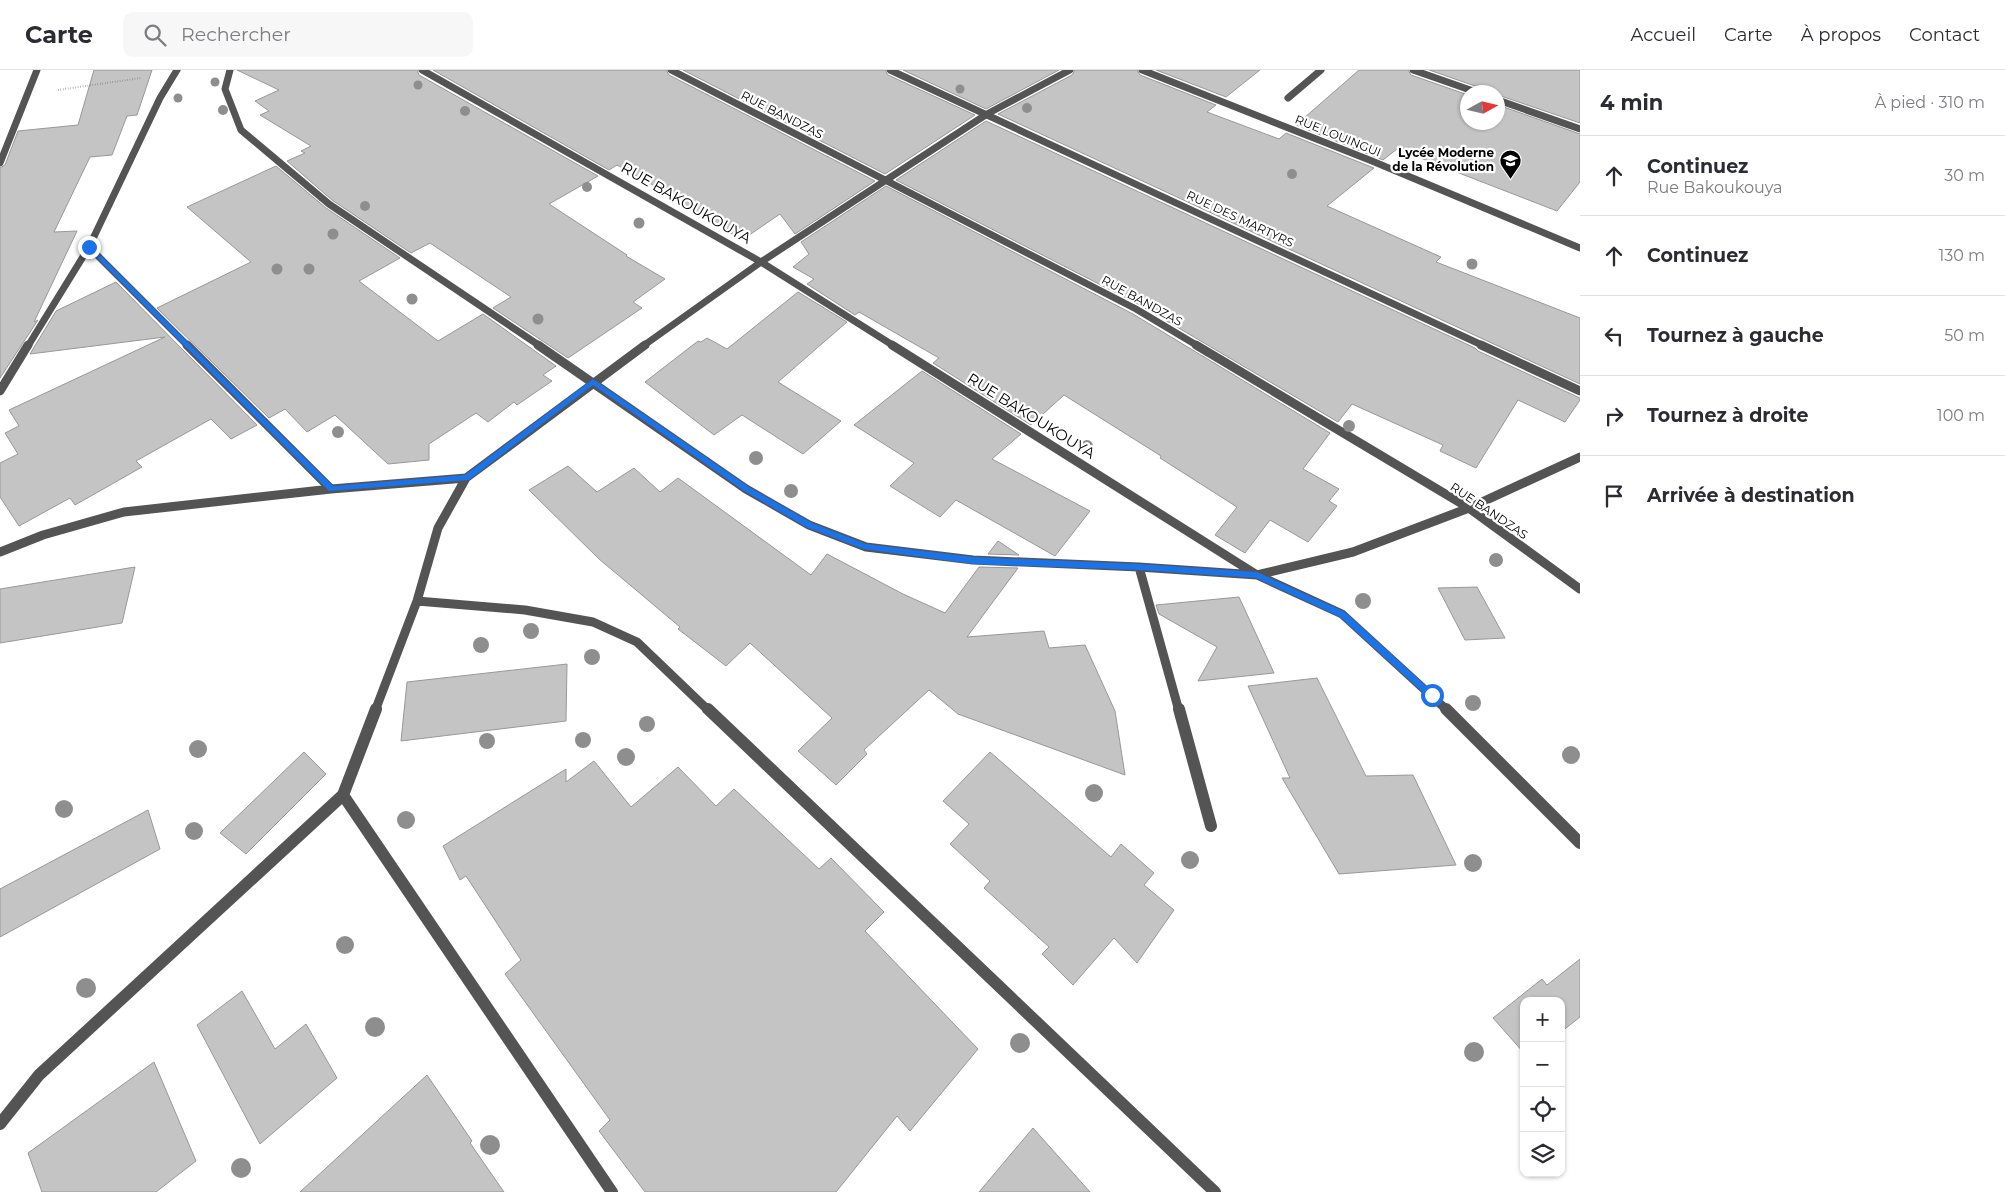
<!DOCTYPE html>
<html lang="fr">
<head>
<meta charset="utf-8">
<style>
  :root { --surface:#fff; --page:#f7f7f7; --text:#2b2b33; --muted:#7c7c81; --line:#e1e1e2 }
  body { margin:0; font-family:Montserrat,sans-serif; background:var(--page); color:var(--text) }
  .controls { position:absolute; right:15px; bottom:15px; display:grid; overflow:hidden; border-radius:10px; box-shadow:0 1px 4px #0004 }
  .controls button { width:45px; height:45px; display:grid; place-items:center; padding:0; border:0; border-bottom:1px solid var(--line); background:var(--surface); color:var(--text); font:25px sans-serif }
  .compass { position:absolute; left:1460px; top:15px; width:45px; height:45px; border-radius:50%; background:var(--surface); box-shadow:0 1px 4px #0004; rotate:82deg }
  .stop { position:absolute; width:15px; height:15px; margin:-11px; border:4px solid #1a73e8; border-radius:50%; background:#fff }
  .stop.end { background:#1a73e8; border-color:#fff; box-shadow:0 1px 5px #0008 }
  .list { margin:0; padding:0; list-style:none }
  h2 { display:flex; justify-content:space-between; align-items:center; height:65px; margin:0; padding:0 20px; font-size:21px }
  h2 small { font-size:16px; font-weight:400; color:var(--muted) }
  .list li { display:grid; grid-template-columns:32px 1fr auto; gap:15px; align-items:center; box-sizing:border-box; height:80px; padding:0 20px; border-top:1px solid var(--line) }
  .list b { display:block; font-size:19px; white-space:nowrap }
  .list p { margin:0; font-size:16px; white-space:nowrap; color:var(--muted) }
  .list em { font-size:16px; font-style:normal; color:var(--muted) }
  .icon { flex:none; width:28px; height:28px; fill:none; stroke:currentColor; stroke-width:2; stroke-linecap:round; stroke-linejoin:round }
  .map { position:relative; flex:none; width:1580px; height:1122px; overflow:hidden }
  header { display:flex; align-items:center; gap:30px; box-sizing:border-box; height:70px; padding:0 25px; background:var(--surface); border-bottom:1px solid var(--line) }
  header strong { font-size:24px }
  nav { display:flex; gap:28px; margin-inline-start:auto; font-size:18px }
  .search { width:350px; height:45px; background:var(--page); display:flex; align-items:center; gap:12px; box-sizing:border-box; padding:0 18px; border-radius:10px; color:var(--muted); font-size:19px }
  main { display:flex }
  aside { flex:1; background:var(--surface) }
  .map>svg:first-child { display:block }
  .building { fill:#c4c4c4; stroke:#989898 }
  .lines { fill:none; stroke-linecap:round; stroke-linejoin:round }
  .path { stroke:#767676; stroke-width:2; stroke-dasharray:0.5 2; stroke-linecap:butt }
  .service { stroke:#545454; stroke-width:7 }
  .minor-far2 { stroke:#545454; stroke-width:7 }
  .minor-far1 { stroke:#545454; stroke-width:9 }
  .minor { stroke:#545454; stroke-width:12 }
  .tree { fill:#8e8e8e }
  .route { fill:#1a73e8 }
  .labels { text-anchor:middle; stroke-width:4.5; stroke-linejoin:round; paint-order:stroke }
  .far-street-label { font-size:12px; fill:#000; stroke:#fff }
  .far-poi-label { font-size:12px; font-weight:bold; fill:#000; stroke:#fff; text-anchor:end }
  .street-label { font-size:15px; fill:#000; stroke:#fff }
</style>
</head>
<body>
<header>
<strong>Carte</strong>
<div class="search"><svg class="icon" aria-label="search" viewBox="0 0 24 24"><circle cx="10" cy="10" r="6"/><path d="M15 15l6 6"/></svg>Rechercher</div>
<nav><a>Accueil</a><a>Carte</a><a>À propos</a><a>Contact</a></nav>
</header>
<main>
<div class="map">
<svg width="1580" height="1122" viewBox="0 0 1580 1122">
  <rect width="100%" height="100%" fill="#fff"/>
  <!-- building -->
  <path class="building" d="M94 0H152L137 45 127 46 112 85 90 87 54 162 77 161 34 252 38 250 0 308V98L5 95 18 61 78 55Z
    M237 0H417L419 5 598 106 549 134 627 185 626 186 665 209 633 232 642 238 568 288 493 238 511 227 430 173 411 183 332 130 287 91 305 83 301 81 311 76 260 45 269 41 255 31 279 20Z
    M433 0H666L669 5 875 111 795 164 780 144 742 170 683 134 685 133 617 95 609 100Z
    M683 0H885L888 5 975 45 885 104Z
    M903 0H1059L986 39Z
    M1075 0H1137L1140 5 1216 35 1207 42 1279 69 1286 63 1374 98 1327 136 1441 187 1436 192 1580 248V314L998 44 1072 5Z
    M1156 0H1260L1226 27Z
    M1359 0H1408L1411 5 1468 25V52H1498V35L1580 64V112L1557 141 1397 79 1383 90 1296 55Z
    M1429 0H1580V53L1498 25V22H1481L1478 17Z
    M986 51 1475 278 1478 281 1580 328V330L1565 352 1518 330 1476 398 1440 381 1443 375 1352 334 1338 352 1138 234 896 110Z
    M276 96 326 138 400 188 359 211 438 271 483 244 556 296 543 305 552 311 517 335 514 332 488 352 476 343 429 374V390L388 394 335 345 307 362 285 339 269 348 157 238 251 192 187 137Z
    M886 116 1133 244 1330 363 1303 399 1339 419 1329 431 1337 436 1308 472 1270 450 1245 483 1215 465 1237 437 1160 388 1161 386 1064 325 1031 355 933 293 939 288 859 242 855 245 807 214 814 209 793 197 809 184 801 172Z
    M116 212 257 355 231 369 211 349 136 391 142 397 75 435 70 428 19 456 0 427V393L18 384 5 363 19 356 9 340 165 267 30 284 56 241Z
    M798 222 847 252 778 312 841 351 803 384 742 345 714 365 645 312 698 271 701 272 707 268 727 279Z
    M922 301 1021 364 992 389 1090 441 1055 486 956 430 940 447 890 416 914 393 854 355Z
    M568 396 597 422 634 398 660 422 678 408 811 505 827 484 903 524 945 543 979 497 1018 498 967 567 1044 561 1049 578 1085 575 1115 641 1125 705 958 644 929 620 864 680 867 684 836 715 798 681 832 648 750 573 726 596 678 559 680 557 599 489 529 420Z
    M998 471 1019 485 988 484Z
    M135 497 122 553 0 573V519Z
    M1477 517 1505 568 1465 570 1438 518Z
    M1239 527 1274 603 1198 611 1217 577 1159 544 1156 535Z
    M567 594 566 651 401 671 407 612Z
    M1317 608 1366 706 1413 705 1456 795 1339 804 1282 708H1290L1248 616Z
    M304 682 326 704 246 784 220 763Z
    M990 682 1111 787 1121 774 1154 803 1144 815 1174 840 1137 893 1114 868 1073 915 1042 884 1049 877 984 818 990 811 950 774 969 754 943 731Z
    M594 691 631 737 678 697 716 736 734 719 819 799 831 788 884 842 865 861 978 979 910 1061 897 1046 836 1122H645L599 1061 610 1050 505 904 521 890 466 806 460 810 443 776 566 699V712Z
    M148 740 160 779 0 867V819Z
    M1580 889V947L1561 962V931H1524V983L1493 948 1542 909 1547 915Z
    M242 921 275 979 306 954 337 1008 260 1074 197 955Z
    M154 992 196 1091 156 1122H42L28 1083Z
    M427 1005 472 1071 470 1073 504 1122H300Z
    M1033 1058 1090 1122H979Z"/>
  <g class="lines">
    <!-- path -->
    <path class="path" d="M58 20 141 8"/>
    <!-- service -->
    <path class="service" d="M1413 0 1476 22
      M1288 28 1321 0
      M1498 30 1580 59"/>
    <!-- minor-far2 -->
    <path class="minor-far2" d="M230 0 225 19 241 60 329 134 540 276
      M422 0 761 192 894 276
      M671 0 1136 239 1198 276
      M890 0 1484 276
      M1142 0 1372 91 1580 178
      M0 93 37 0
      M89 177 188 276
      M28 276 89 177 160 28 177 0
      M643 276 761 192 987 44 1070 0"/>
    <!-- minor-far1 -->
    <path class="minor-far1" d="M187 275 331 419
      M538 275 746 419 809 455 866 477 973 490 1139 497 1257 505 1353 482 1469 438 1580 387
      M892 275 1257 505 1342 544 1448 641
      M1196 275 1469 438 1580 519
      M1481 275 1580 321
      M0 321 28 275
      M0 482 43 465 124 442 331 419 466 408
      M1139 497 1179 641
      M417 531 525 540 593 552 637 572 709 641
      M375 641 417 531 438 458 466 408 645 275"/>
    <!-- minor -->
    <path class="minor" d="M708 639 1215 1122
      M1179 639 1211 756
      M1446 639 1580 773
      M343 725 612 1122
      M0 1054 39 1005 343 725 376 639"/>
  </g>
  <!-- trees -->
  <g class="tree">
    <circle cx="215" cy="12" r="4.5"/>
    <circle cx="418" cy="15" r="4.5"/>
    <circle cx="960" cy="19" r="4.5"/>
    <circle cx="178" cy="28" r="4.5"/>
    <circle cx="1027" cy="38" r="5"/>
    <circle cx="223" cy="40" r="5"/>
    <circle cx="465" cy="41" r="5"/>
    <circle cx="1292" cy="104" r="5"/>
    <circle cx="587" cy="117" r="5"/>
    <circle cx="365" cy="136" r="5"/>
    <circle cx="639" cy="153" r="5.5"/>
    <circle cx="333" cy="164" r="5.5"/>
    <circle cx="1472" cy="194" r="5.5"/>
    <circle cx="277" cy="199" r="5.5"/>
    <circle cx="309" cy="199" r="5.5"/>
    <circle cx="412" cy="229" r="5.5"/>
    <circle cx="538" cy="249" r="5.5"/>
    <circle cx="1349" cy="356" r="6"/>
    <circle cx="338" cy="362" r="6"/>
    <circle cx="1087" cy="376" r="6"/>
    <circle cx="756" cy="388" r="7"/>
    <circle cx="791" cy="421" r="7"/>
    <circle cx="1496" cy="490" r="7"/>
    <circle cx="1363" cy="531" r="8"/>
    <circle cx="531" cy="561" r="8"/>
    <circle cx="481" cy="575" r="8"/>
    <circle cx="592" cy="587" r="8"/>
    <circle cx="1473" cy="633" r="8"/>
    <circle cx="647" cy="654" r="8"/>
    <circle cx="583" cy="670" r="8"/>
    <circle cx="487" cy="671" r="8"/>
    <circle cx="198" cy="679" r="9"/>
    <circle cx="1571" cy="685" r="9"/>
    <circle cx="626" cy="687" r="9"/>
    <circle cx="1094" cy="723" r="9"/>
    <circle cx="64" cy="739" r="9"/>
    <circle cx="406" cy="750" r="9"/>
    <circle cx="194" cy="761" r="9"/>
    <circle cx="1190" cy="790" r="9"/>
    <circle cx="1473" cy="793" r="9"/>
    <circle cx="345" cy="875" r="9"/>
    <circle cx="86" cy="918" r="10"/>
    <circle cx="375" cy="957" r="10"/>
    <circle cx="1020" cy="973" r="10"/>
    <circle cx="1474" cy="982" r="10"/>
    <circle cx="490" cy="1075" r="10"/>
    <circle cx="241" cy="1098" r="10"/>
  </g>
  <!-- route -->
  <path class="route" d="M87 176H91L333 416 465 405 593 309 749 417 812 453 866 474 973 487 1139 494 1257 502 1345 542 1436 625 1435 628H1429L1340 547 1256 508 1139 500 973 494 863 479 806 457 744 421 593 315 469 410 329 421 87 178Z"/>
  <!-- icons -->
  <defs>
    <symbol id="school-pin" viewBox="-11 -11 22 30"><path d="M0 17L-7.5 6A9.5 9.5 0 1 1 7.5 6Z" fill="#000" stroke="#fff"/><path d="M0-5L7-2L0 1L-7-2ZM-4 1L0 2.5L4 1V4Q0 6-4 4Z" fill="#fff"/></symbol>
  </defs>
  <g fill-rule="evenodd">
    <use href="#school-pin" x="1498" y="78" width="25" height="34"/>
  </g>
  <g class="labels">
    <!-- far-street labels -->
    <g class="far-street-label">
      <text transform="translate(782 45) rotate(27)" y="4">RUE BANDZAS</text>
      <text transform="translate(1338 66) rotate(22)" y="4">RUE LOUINGUI</text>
      <text transform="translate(1240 149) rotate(25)" y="4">RUE DES MARTYRS</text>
      <text transform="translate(1142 231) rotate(29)" y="4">RUE BANDZAS</text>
      <text transform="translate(1489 441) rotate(34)" y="4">RUE BANDZAS</text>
    </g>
    <!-- far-poi labels -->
    <g class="far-poi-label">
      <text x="1494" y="87">Lycée Moderne<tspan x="1494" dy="14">de la Révolution</tspan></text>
    </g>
    <!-- street labels -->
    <g class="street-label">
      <text transform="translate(686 133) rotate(30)" y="5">RUE BAKOUKOUYA</text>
      <text transform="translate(1031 346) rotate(32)" y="5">RUE BAKOUKOUYA</text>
    </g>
  </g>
</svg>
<div class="controls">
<button>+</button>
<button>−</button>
<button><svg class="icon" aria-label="locate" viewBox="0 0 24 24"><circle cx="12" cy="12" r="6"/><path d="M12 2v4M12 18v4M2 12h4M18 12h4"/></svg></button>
<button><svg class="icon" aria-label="layers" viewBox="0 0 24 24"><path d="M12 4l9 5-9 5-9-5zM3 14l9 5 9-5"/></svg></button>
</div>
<svg class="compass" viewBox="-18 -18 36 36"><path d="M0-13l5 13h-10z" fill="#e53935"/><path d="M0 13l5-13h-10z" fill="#7c7c81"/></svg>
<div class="stop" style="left:1432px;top:625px"></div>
<div class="stop end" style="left:89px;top:177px"></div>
</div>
<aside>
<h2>4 min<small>À pied · 310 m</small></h2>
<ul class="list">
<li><svg class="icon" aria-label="ahead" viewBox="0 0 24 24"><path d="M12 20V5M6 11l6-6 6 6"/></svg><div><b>Continuez</b><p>Rue Bakoukouya</p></div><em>30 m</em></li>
<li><svg class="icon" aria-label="ahead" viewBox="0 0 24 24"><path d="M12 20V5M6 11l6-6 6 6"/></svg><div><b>Continuez</b></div><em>130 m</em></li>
<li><svg class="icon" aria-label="left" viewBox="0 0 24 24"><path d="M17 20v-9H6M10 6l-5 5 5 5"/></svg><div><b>Tournez à gauche</b></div><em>50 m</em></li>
<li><svg class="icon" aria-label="right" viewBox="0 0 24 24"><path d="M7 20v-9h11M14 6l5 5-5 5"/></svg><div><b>Tournez à droite</b></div><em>100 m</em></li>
<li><svg class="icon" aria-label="arrive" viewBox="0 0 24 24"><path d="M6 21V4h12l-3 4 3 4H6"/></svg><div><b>Arrivée à destination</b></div></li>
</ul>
</aside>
</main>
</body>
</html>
